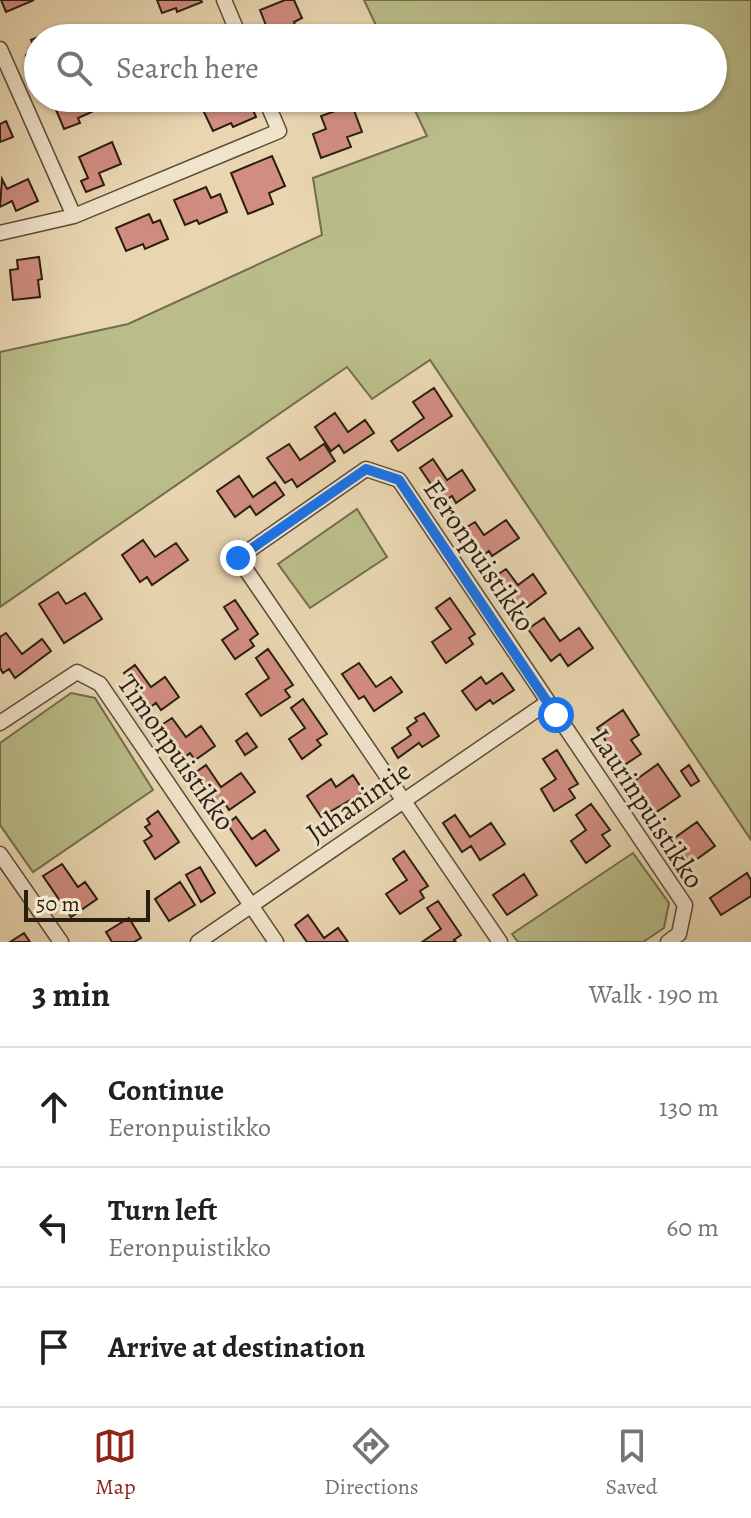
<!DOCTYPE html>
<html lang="en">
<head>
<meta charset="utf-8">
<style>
  :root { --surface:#fff; --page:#f6f6f6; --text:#202124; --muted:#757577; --line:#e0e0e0; --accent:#8f2418 }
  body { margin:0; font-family:Alegreya,serif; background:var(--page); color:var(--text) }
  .scale { position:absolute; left:24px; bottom:20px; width:126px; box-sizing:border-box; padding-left:8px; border:4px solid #2a1e11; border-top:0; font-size:22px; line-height:28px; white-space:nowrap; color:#2a1e11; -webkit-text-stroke:6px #f1e4cc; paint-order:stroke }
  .stop { position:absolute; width:24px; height:24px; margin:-18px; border:6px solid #1a73e8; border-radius:50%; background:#fff }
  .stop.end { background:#1a73e8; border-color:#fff; box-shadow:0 2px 8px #0008 }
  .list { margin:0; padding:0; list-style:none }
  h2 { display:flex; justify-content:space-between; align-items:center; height:104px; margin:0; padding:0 32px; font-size:34px }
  h2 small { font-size:26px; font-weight:400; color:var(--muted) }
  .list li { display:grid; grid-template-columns:52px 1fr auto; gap:24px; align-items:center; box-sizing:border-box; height:120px; padding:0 32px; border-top:2px solid var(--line) }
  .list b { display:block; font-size:30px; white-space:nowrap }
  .list p { margin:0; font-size:26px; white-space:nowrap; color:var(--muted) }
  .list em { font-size:26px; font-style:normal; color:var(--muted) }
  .icon { flex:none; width:44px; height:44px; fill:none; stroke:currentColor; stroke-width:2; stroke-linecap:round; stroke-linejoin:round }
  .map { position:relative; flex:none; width:751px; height:942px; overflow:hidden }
  .search { position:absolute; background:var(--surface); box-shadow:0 2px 6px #0004; left:24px; right:24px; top:24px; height:88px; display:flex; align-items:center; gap:20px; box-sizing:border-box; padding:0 28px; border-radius:44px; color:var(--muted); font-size:30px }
  .sheet { height:464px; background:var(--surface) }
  nav { display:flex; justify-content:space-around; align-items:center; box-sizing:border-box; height:112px; border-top:2px solid var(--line); background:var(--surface); font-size:22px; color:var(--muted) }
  nav a { display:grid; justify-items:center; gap:4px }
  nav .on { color:var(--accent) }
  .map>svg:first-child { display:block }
  .green { fill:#babd89; stroke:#726e4d; stroke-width:2 }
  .building { fill:#d18d80; stroke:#2a1e11; stroke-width:2 }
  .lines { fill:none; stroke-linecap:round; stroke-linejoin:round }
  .street-casing { stroke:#5a4c39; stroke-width:17 }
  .street { stroke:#f1e4cc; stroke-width:14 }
  .route { stroke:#1a73e8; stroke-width:10 }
  .labels { text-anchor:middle; stroke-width:6; stroke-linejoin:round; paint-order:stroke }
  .street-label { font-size:28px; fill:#2a1e11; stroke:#f1e4cc }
</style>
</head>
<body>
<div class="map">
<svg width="751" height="942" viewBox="0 0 751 942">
  <rect width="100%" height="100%" fill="#e9d6b1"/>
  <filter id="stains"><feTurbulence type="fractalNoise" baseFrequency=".0025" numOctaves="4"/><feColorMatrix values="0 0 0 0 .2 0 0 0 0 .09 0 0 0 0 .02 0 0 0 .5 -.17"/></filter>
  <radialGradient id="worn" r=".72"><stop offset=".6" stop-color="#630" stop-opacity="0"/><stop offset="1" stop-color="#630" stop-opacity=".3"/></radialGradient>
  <!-- green -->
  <path class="green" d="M364 0H751V840L430 360 372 399 347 367 0 607V352L128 324 322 235 313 178 427 136 409 98H713V38H382Z
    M357 509 387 557 310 608 278 564Z
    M71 693 95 698 153 790 33 872 0 825V743Z
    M633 853 669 903 664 928 643 942H518L512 934Z"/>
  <!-- building -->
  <path class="building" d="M1 0H34L6 12Z
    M157 0H201L202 2 177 12 176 8 162 13Z
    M285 0H294L302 18 294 22 298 32 282 38H271L260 10Z
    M62 27 66 38H38V73L34 75 26 55 36 51 31 40Z
    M58 98H91L96 110 78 118 80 123 64 129 52 100Z
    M225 98H238L240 103 249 100 256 117 233 127 231 123 213 131 202 108Z
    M352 105 362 132 347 137 351 147 321 158 313 134 326 129 321 116Z
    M6 121 13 137 0 142V124Z
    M112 142 121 164 99 173 104 185 86 192 81 181 88 178 79 157Z
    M272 156 285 186 269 193 273 204 248 214 231 173Z
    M2 179 7 189 28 179 38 201 16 211 12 201 0 207Z
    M206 187 211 198 220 194 227 212 199 224 197 220 185 225 174 200Z
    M149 214 153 223 160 220 168 239 145 249 143 244 126 251 116 228Z
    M39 257 42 279 38 280 40 297 13 300 10 270 18 269 17 260Z
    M434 388 452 416 398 451 391 441 424 418 413 402Z
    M335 413 348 432 365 420 374 433 344 453 339 445 331 451 315 427Z
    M289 444 300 460 324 444 335 461 297 487 292 479 285 483 267 458Z
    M433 459 447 480 462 470 475 490 456 503 452 496 443 502 420 468Z
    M239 476 253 497 275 482 284 495 256 515 250 506 235 517 217 491Z
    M506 520 519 538 492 556 489 551 481 557 462 530 475 522 484 535Z
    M143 540 155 557 176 543 188 560 152 585 147 577 140 582 122 555Z
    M506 569 518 585 533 574 546 593 527 607 522 600 514 606 494 577Z
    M58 592 66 604 85 593 102 619 64 643 39 604Z
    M450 598 475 634 469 638 473 644 446 663 432 642 451 629 436 608Z
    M235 600 258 634 250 640 254 646 235 659 222 640 238 629 224 607Z
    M544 618 560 641 579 628 593 648 568 666 560 654 551 661 528 629Z
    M6 633 22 654 42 639 51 651 15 678 9 669 3 673 0 668V637Z
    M268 649 293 685 285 690 290 697 261 716 246 694 269 678 256 658Z
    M359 663 376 687 391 677 402 692 374 711 364 696 359 699 342 674Z
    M135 665 151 687 165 677 179 697 161 710 156 703 149 708 124 673Z
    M502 673 514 690 493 704 490 700 476 710 462 691 481 677 486 684Z
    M303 699 327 734 317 740 321 745 302 759 289 739 305 728 291 708Z
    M623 710 639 735 631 740 641 754 623 766 597 728Z
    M424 713 439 736 422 747 419 743 398 758 392 748 411 735 407 728 417 721 415 718Z
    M172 718 186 737 201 726 215 746 195 760 190 753 183 759 160 726Z
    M247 733 257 747 245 755 236 741Z
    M557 750 578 784 569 789 575 798 554 811 541 789 556 779 543 759Z
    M658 764 680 796 655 813 633 782Z
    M206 765 221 787 241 773 255 792 229 810 224 802 215 808 192 775Z
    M689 765 699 781 691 786 681 771Z
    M353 775 364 792 321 817 307 796 331 779 336 787Z
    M591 804 610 830 602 835 610 846 586 863 571 841 586 830 576 815Z
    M158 811 179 842 155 859 144 841 152 836 145 827 150 824 147 819Z
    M455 815 470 837 491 823 505 844 480 860 471 846 462 852 443 823Z
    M236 817 252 839 265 830 279 850 256 866 227 824Z
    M697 822 715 846 690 864 673 839Z
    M404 851 428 886 420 891 424 898 400 914 386 894 407 880 393 859Z
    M62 864 78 887 85 882 97 899 71 917 43 876Z
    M200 867 215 893 201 902 186 875Z
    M747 873 751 880V896L721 915 710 898Z
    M524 874 537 895 507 915 493 895Z
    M180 882 195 905 169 921 155 899Z
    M438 901 461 935 454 940 456 942H422L441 929 427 908Z
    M308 915 324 938 338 928 348 942H307L295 925Z
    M129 918 141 938 134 942H112L106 932Z
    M24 933 30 942H10Z"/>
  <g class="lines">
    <defs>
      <path id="street" d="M224 0 240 38
        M0 49 74 216
        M0 233 74 216 279 131 265 98
        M0 723 77 672 100 684 276 942
        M0 854 61 942
        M198 942 548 702
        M500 942 238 558 366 469 399 480 685 905 679 934 668 942"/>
    </defs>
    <!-- street casing -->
    <use href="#street" class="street-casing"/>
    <!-- street -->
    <use href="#street" class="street"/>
  </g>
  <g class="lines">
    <!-- route -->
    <path class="route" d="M238 558 366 469 399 480 556 715"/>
  </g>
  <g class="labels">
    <!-- street labels -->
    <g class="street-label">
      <text transform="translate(480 555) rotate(56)" y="10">Eeronpuistikko</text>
      <text transform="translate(177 752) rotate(55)" y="10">Timonpuistikko</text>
      <text transform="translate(358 801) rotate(-35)" y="10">Juhanintie</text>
      <text transform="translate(648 808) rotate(57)" y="10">Laurinpuistikko</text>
    </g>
  </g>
  <rect width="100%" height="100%" filter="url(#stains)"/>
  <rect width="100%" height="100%" fill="url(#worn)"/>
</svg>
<div class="scale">50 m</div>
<div class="stop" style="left:556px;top:715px"></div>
<div class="stop end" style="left:238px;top:558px"></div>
<div class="search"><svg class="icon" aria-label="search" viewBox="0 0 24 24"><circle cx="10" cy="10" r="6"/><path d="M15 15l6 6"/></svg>Search here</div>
</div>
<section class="sheet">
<h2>3 min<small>Walk · 190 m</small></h2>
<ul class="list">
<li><svg class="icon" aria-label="ahead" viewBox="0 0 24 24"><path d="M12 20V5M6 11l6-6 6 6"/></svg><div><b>Continue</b><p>Eeronpuistikko</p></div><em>130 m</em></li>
<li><svg class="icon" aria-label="left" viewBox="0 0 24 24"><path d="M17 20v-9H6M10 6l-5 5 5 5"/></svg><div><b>Turn left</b><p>Eeronpuistikko</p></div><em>60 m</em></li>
<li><svg class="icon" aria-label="arrive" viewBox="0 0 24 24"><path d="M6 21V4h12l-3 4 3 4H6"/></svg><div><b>Arrive at destination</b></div></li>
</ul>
</section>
<nav>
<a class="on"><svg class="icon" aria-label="map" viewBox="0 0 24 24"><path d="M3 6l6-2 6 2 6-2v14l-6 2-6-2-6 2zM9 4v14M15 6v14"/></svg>Map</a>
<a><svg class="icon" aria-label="directions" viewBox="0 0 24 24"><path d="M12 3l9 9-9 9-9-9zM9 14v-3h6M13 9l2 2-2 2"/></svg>Directions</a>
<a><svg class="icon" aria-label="saved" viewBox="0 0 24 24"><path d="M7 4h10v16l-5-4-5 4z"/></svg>Saved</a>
</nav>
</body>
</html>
